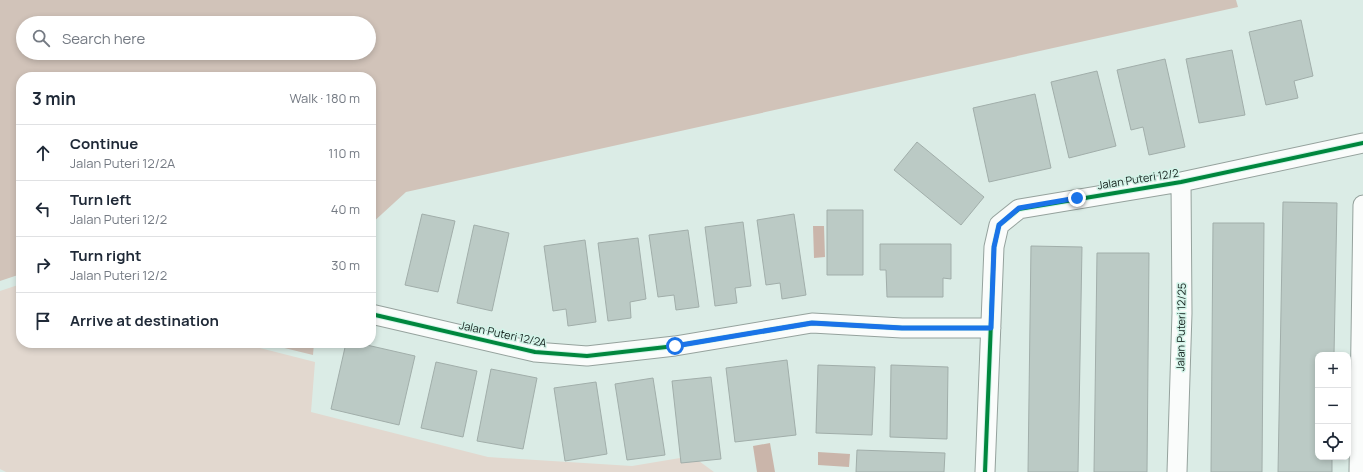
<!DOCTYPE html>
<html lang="en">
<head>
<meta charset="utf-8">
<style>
  :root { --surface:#fff; --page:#f6f6f7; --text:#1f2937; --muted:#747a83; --line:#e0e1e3 }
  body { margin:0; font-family:Manrope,sans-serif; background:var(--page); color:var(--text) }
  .controls { position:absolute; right:12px; bottom:12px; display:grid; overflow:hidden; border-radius:8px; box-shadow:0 2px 6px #0003 }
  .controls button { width:36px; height:36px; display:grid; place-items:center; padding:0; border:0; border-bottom:1px solid var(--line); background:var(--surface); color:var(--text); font:20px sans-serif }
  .stop { position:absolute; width:12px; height:12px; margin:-9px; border:3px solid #1a73e8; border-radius:50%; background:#fff }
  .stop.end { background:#1a73e8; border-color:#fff; box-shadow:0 1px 4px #0008 }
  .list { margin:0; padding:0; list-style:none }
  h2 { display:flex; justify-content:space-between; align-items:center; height:52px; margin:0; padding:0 16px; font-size:17px }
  h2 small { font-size:13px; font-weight:400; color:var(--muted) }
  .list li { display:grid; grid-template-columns:26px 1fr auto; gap:12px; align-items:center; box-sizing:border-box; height:56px; padding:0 16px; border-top:1px solid var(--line) }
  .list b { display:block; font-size:15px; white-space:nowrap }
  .list p { margin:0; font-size:13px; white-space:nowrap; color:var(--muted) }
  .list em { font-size:13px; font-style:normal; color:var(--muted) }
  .icon { flex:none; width:22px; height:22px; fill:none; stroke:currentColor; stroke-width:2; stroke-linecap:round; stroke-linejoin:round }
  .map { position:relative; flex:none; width:1363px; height:472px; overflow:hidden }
  .search { position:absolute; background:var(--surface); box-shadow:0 2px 6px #0003; left:16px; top:16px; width:360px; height:44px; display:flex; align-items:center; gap:10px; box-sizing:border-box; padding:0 14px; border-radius:22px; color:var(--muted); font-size:15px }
  .panel { position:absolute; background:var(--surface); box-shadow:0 2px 6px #0003; left:16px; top:72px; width:360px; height:276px; border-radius:16px }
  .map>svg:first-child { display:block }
  .green { fill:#e2d8cf }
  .forest { fill:#d1c3b9; fill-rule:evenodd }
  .water { fill:#cab5aa }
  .building { fill:#bbcac5; stroke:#a1aeaa }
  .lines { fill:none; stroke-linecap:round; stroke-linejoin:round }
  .street-casing { stroke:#95a29d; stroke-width:21 }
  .street { stroke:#fafcfb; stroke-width:19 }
  .cycleway-casing { stroke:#d3f4e9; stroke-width:6 }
  .cycleway { stroke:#00873e; stroke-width:4 }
  .route { stroke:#1a73e8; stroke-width:5 }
  .labels { text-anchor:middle; stroke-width:3; stroke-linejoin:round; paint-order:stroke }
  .street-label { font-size:11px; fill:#14201c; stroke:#d3f4e9 }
</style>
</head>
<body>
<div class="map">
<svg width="1363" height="472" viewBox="0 0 1363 472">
  <rect width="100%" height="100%" fill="#dbece6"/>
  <!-- green -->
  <path class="green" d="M21 284V343H240L315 362 311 412 488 457 632 466 692 456 714 472H6L0 469V291Z"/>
  <!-- forest -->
  <path class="forest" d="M0 0H1236L1238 7 406 192 371 224V77H21V274L0 281ZM23 23H369V53H23Z
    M264 343H314L313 355Z"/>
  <!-- water -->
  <path class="water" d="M813 226H824L825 257 814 258Z
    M770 443 775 472H757L753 446Z
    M818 452 850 454 849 467 818 465Z"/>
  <!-- building -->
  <path class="building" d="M1301 20 1313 76 1294 81 1298 98 1266 105 1249 32Z
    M1232 50 1245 115 1199 123 1186 59Z
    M1165 59 1185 147 1149 155 1143 127 1131 130 1117 70Z
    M1097 71 1116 146 1069 158 1051 82Z
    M1035 94 1051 168 989 182 973 108Z
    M917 142 984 197 961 225 894 170Z
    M1283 202 1337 203 1334 355H1318V457H1332V472H1278Z
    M827 210H863V275H827Z
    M422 214 455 221 438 292 405 285Z
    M794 214 806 295 782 299 780 283 766 285 757 220Z
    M743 222 751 286 735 288 737 303 715 306 705 227Z
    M1213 223H1264L1262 472H1211Z
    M474 225 509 233 492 311 457 303Z
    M688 230 699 307 676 310 674 295 658 297 649 235Z
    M638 238 646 299 630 302 631 318 608 321 598 243Z
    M585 240 596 322 568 326 566 309 553 311 544 246Z
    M880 244H951V279L943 278V297H887L886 270H880Z
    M1031 246 1082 247 1078 472H1028Z
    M1097 253H1149L1147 472H1094Z
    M346 343H358L415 356 399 425 331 409Z
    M787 360 796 435 735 442 726 368Z
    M436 362 477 371 463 437 421 428Z
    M818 365 875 367 872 435 816 433Z
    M891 365 948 367 947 439 890 437Z
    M491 369 537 378 523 449 477 441Z
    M711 377 721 459 681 463 672 381Z
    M653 378 665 455 627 460 615 384Z
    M596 382 607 454 565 461 554 388Z
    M857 450 945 453 944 472H856Z"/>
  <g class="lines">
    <defs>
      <path id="street" d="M371 314 535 352 587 356 675 346 812 323 902 328H991
        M985 472 994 247 999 225 1019 209 1181 182 1363 143
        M1177 472 1182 313 1181 182
        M1359 472 1363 205"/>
    </defs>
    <!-- street casing -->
    <use href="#street" class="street-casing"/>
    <!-- street -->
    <use href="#street" class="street"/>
    <defs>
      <path id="cycleway" d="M371 314 535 352 587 356 675 346 812 323 902 328H991
        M985 472 994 247 999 225 1019 209 1181 182 1363 143"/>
    </defs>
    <!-- cycleway casing -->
    <use href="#cycleway" class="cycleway-casing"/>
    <!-- cycleway -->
    <use href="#cycleway" class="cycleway"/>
  </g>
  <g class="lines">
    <!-- route -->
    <path class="route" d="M675 346 812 323 902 328H991L994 247 999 225 1019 208 1077 198"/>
  </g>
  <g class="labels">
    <!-- street labels -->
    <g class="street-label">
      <text transform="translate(1138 179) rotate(-9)" y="4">Jalan Puteri 12/2</text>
      <text transform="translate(1181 327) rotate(-89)" y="4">Jalan Puteri 12/25</text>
      <text transform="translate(503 334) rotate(12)" y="4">Jalan Puteri 12/2A</text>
    </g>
  </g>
</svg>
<div class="controls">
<button>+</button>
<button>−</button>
<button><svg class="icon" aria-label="locate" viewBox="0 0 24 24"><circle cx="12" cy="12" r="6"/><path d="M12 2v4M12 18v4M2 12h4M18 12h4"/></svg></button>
</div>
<div class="stop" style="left:675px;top:346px"></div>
<div class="stop end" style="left:1077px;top:198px"></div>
<div class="search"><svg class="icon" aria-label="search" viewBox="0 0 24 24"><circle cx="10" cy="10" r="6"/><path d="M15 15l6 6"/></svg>Search here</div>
<section class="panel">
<h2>3 min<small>Walk · 180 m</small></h2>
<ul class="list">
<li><svg class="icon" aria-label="ahead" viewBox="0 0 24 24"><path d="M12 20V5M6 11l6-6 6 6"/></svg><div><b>Continue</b><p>Jalan Puteri 12/2A</p></div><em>110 m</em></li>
<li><svg class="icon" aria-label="left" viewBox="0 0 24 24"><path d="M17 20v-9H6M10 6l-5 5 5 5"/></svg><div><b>Turn left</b><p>Jalan Puteri 12/2</p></div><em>40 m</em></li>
<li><svg class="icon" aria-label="right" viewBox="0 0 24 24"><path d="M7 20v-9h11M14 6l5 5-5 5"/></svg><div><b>Turn right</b><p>Jalan Puteri 12/2</p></div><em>30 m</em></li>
<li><svg class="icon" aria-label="arrive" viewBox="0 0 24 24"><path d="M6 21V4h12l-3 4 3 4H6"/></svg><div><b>Arrive at destination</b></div></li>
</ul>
</section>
</div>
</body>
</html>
